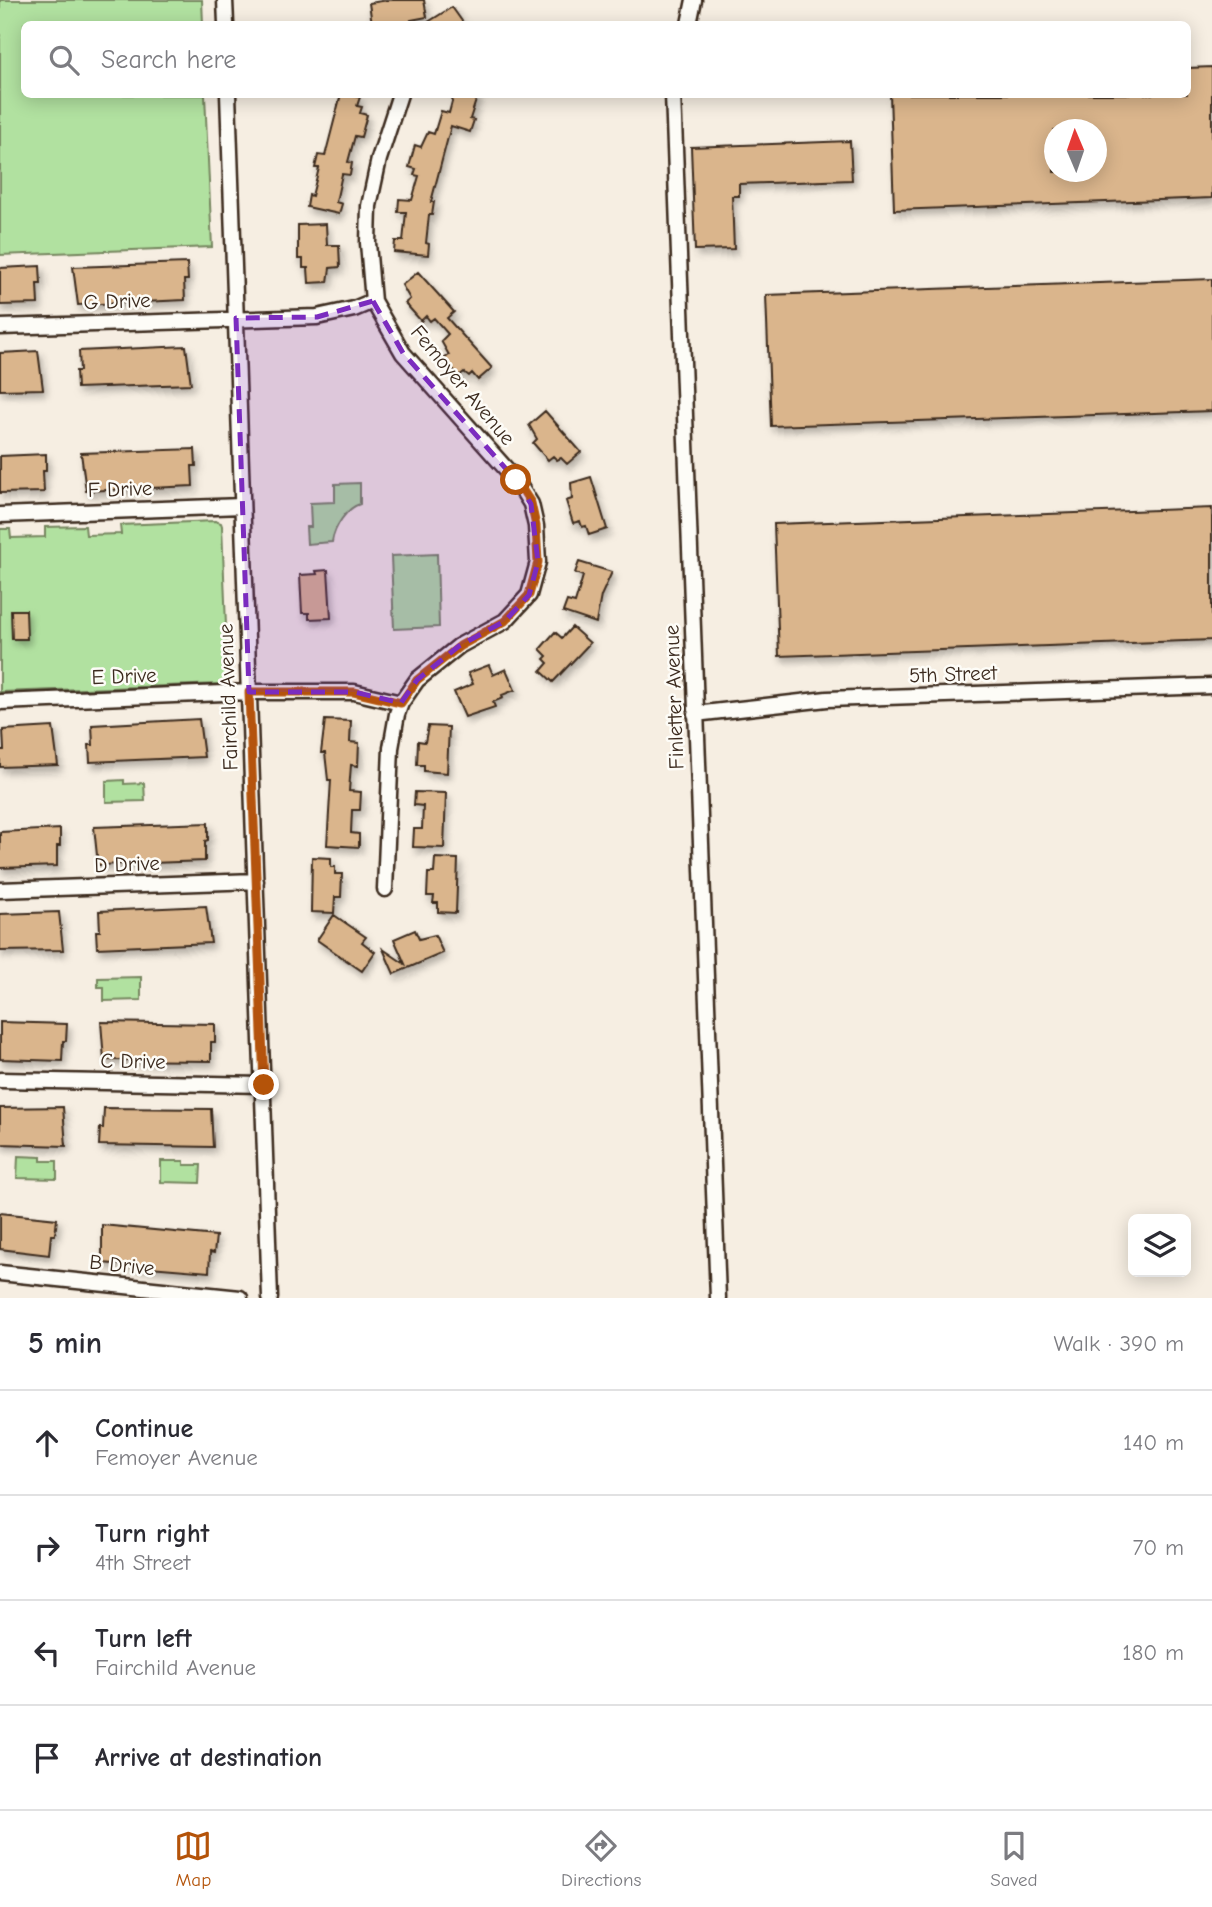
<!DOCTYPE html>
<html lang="en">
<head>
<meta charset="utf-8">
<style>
  :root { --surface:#fff; --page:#f7f7f7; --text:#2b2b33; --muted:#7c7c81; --line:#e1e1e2; --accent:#b45309 }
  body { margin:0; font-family:"Comic Neue",sans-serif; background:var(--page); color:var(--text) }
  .controls { position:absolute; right:21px; bottom:21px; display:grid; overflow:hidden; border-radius:10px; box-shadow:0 4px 18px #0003 }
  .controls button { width:63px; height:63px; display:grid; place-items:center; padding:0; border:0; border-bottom:2px solid var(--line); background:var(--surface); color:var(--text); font:35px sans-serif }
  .compass { position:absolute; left:1044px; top:119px; width:63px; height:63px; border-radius:50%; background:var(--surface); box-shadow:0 4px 18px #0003; rotate:358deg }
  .stop { position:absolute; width:21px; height:21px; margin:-16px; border:5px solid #b45309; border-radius:50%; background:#fff }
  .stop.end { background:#b45309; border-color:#fff; box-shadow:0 2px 7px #0008 }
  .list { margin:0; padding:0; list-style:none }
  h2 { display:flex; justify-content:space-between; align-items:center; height:91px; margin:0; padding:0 28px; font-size:30px }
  h2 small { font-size:23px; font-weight:400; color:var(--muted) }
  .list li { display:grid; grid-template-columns:46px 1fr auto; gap:21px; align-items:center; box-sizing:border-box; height:105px; padding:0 28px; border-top:2px solid var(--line) }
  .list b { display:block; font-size:26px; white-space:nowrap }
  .list p { margin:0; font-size:23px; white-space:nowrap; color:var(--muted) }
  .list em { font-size:23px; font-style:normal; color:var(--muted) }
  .icon { flex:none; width:38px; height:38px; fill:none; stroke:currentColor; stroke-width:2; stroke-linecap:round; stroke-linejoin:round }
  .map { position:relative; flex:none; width:1212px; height:1298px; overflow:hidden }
  .search { position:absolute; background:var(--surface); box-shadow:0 4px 18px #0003; left:21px; right:21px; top:21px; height:77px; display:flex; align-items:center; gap:18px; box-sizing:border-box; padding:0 24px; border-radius:10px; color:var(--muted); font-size:26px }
  .sheet { height:511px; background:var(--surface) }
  nav { display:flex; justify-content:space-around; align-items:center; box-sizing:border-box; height:98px; border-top:2px solid var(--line); background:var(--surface); font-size:19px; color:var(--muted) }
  nav a { display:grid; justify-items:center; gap:4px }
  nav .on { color:var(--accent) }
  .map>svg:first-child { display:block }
  .green { fill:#b1e1a0; stroke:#76865f; stroke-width:2 }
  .building { fill:#dab58c; stroke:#3b2a1e; stroke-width:2; fill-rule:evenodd; filter:url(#shadow) }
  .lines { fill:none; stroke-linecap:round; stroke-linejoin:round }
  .street-casing { stroke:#3b2a1e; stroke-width:19 }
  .street { stroke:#fdfcf7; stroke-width:14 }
  .route { stroke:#b45309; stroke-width:9 }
  .marked { fill:#7b2cbf; fill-opacity:0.2; stroke:#7b2cbf; stroke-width:5; stroke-dasharray:14 9; stroke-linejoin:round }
  .labels { text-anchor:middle; stroke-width:5; stroke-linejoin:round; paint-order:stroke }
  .street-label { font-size:21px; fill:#3b2a1e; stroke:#fdfcf7 }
</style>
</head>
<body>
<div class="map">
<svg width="1212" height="1298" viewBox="0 0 1212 1298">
  <defs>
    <filter id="shadow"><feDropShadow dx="3" dy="5" stdDeviation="3.5" flood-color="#0004"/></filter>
  </defs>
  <rect width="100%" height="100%" fill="#f6eee2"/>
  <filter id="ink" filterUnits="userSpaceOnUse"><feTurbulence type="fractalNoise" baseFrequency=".0143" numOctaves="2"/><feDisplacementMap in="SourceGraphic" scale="14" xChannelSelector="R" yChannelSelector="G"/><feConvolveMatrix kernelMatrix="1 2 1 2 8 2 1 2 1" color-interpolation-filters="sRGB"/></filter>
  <g filter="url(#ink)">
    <!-- green -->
    <path class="green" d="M0 0H202L203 24H24V94L205 95 212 247 0 255Z
      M360 483V504C346 508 334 528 332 542L307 544 306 527H311L310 503 335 502V484Z
      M215 521 221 523 222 526 228 676 221 684 0 692V529H10L11 538 45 537V527L85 526 86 535 121 534 120 525Z
      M437 554 439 627 394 629 391 556Z
      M124 780V784L144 783 145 801 106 802V781Z
      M141 977V1000L104 1001V987H98V978Z
      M18 1156 41 1157V1161H57V1179L17 1178Z
      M161 1161H184V1165H201L200 1183 161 1182Z"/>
    <!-- building -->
    <path class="building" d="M388 0H424L427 17 411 20 412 24H372L369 3Z
      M452 7 464 24H425Z
      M1212 67V198L894 210 890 94H1187V68ZM1054 130H1096V172H1054Z
      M341 94 360 97 357 106 362 107 360 113 367 115 361 137 355 136 348 162 352 163 350 175 342 174 336 202 342 204 339 214 307 207 309 195 312 196 319 168H315L318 155 325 156Z
      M454 94H478L470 119 474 120 470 132 451 126 431 202H434L432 215H429L426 243 429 244 428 255 394 252 395 241H403L406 212H398L399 199 412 200 419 176 414 175 416 169 409 167 415 145 421 147 428 132 434 134 441 111 449 113Z
      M850 141 852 180 739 184V196H732L734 249 695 250 691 147Z
      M326 224 327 245H339L340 267 330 268 328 282 309 283 308 268H303V259H298V225Z
      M187 263 188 280H184L185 300 78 305 73 267Z
      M40 266 41 284H37L38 304 0 305V268Z
      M418 272 454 312 447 318 492 368 478 380 472 373 469 376 464 372 459 376 444 359 449 355 441 341 448 334 434 318 430 321 426 316 421 321 405 303 410 299 402 285Z
      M1212 279V411L771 426 766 295Z
      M186 346 191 384 77 388 76 371H80L79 351Z
      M38 351 43 389 0 390V353Z
      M545 411 581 452 567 464 561 458 557 460 553 456 548 460 533 443 537 439 529 425Z
      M195 449 196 466H192L193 486 86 491 81 453Z
      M46 454V471H43L44 492 0 493V456Z
      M591 477 607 529 589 535 586 526 582 527 580 521 573 523 566 501 572 499 571 483Z
      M1212 508V640L779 656 774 524Z
      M579 562 612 572 601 596 596 623 563 612 567 601 575 603 583 576 575 573Z
      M328 570 331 618 309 619V613H302L300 575 317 574 316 571Z
      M11 610H26L27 639H12Z
      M572 627 590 643 553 682 541 671 548 663 544 659 547 656 540 649 555 632 562 638Z
      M489 665 493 675 506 669 515 690 502 695 503 698 493 702 495 707 465 717 454 692 473 684 468 673Z
      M199 719 204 757 90 762 89 745H93L92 725Z
      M325 720 351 721 350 742 359 743 358 766 351 765 349 791 361 792 360 810H352L351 833 359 834V847L327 845 331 780H328L325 753H321Z
      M428 726 449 727 447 773 424 771V765H417L418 741 425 742Z
      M53 727 58 765 0 767V750H4L3 730Z
      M415 792 446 793 444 848 413 847 414 829H422L423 806 414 805Z
      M208 823V840L205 841V861L98 865 94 827Z
      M60 829V846H57V866L0 868V832Z
      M312 857 331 858V867H335V874H342L341 897H335L334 913 311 912Z
      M435 858 458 859 456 913 438 912V903H433L434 896H427L428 873H434Z
      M206 906 211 943 97 948 96 931H100L99 911Z
      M59 912 63 950 0 951V914Z
      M334 915 366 937 362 942 375 952 362 971 317 940Z
      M415 930 419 939 435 935 443 953 394 974 383 949 405 964 394 939Z
      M0 1022 67 1024 66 1041H63L62 1061 0 1059Z
      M101 1022 215 1024V1042H211V1061L104 1060Z
      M63 1107 66 1146 0 1144V1108Z
      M104 1108 211 1109 213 1147 99 1145 100 1128H103Z
      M0 1213 57 1219 55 1235H51L49 1255 0 1249Z
      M102 1225 216 1236 214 1253 210 1252 209 1272 102 1263Z"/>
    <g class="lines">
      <defs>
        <path id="street" d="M225 0 226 24
          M689 24 694 0
          M228 94 270 1298
          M673 94 718 1298
          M0 327 317 317 354 309 373 301
          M0 515 242 506
          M0 702 249 692H354L401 703
          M695 714 827 699 1212 686
          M385 889 391 748 397 714 401 703 417 680 459 646 505 621 529 595 538 562 536 526 531 504 516 480 403 353 373 301 368 243 369 206 379 159 400 94
          M0 890 256 881
          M0 1080 264 1085
          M0 1273 240 1298"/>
      </defs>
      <!-- street casing -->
      <use href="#street" class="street-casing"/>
      <!-- street -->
      <use href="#street" class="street"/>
    </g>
  </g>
  <g class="lines" filter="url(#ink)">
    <!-- route -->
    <path class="route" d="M264 1085 249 692H354L401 703 417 680 460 646 505 621 529 595 538 562 536 526 531 503 516 480"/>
  </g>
  <!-- marked area -->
  <path class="marked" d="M373 301 403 353 516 480 531 504 538 562 529 595 505 621 459 646 417 680 401 703 354 692H249L236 318 317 317Z"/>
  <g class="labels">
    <!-- street labels -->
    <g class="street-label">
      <text transform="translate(117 301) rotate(-2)" y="7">G Drive</text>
      <text transform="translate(463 385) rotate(50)" y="7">Femoyer Avenue</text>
      <text transform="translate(120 489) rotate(-2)" y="7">F Drive</text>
      <text transform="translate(953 674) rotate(-2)" y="7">5th Street</text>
      <text transform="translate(124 676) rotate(-2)" y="7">E Drive</text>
      <text transform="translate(228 697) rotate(-92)" y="7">Fairchild Avenue</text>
      <text transform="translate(674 697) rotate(-92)" y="7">Finletter Avenue</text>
      <text transform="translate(127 864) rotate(-2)" y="7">D Drive</text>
      <text transform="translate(133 1061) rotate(1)" y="7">C Drive</text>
      <text transform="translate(122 1265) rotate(6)" y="7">B Drive</text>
    </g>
  </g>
</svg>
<div class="controls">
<button><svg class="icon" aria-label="layers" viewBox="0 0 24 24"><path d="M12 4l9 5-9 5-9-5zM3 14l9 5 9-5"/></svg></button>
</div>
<svg class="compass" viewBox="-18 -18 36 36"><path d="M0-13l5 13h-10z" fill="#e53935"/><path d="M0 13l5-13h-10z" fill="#7c7c81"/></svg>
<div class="stop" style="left:516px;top:480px"></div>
<div class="stop end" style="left:264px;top:1085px"></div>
<div class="search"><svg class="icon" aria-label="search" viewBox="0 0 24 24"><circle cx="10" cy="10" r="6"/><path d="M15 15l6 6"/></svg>Search here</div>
</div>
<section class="sheet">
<h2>5 min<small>Walk · 390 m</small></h2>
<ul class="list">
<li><svg class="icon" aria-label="ahead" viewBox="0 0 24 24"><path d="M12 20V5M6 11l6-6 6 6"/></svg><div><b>Continue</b><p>Femoyer Avenue</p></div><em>140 m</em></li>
<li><svg class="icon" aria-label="right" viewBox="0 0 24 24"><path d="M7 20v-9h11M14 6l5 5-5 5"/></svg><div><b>Turn right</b><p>4th Street</p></div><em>70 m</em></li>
<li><svg class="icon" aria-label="left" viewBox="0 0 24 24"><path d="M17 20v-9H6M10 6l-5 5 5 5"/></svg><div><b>Turn left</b><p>Fairchild Avenue</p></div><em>180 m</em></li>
<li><svg class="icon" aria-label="arrive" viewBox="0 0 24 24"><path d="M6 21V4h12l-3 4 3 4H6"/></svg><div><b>Arrive at destination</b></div></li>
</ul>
</section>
<nav>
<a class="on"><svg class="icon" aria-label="map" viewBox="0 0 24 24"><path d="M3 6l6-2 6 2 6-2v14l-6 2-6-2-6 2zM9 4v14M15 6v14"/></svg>Map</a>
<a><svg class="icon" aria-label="directions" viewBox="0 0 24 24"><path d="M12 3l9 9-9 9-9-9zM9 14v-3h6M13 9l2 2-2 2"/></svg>Directions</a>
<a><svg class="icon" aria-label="saved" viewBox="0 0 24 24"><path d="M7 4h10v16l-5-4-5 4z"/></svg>Saved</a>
</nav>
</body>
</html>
